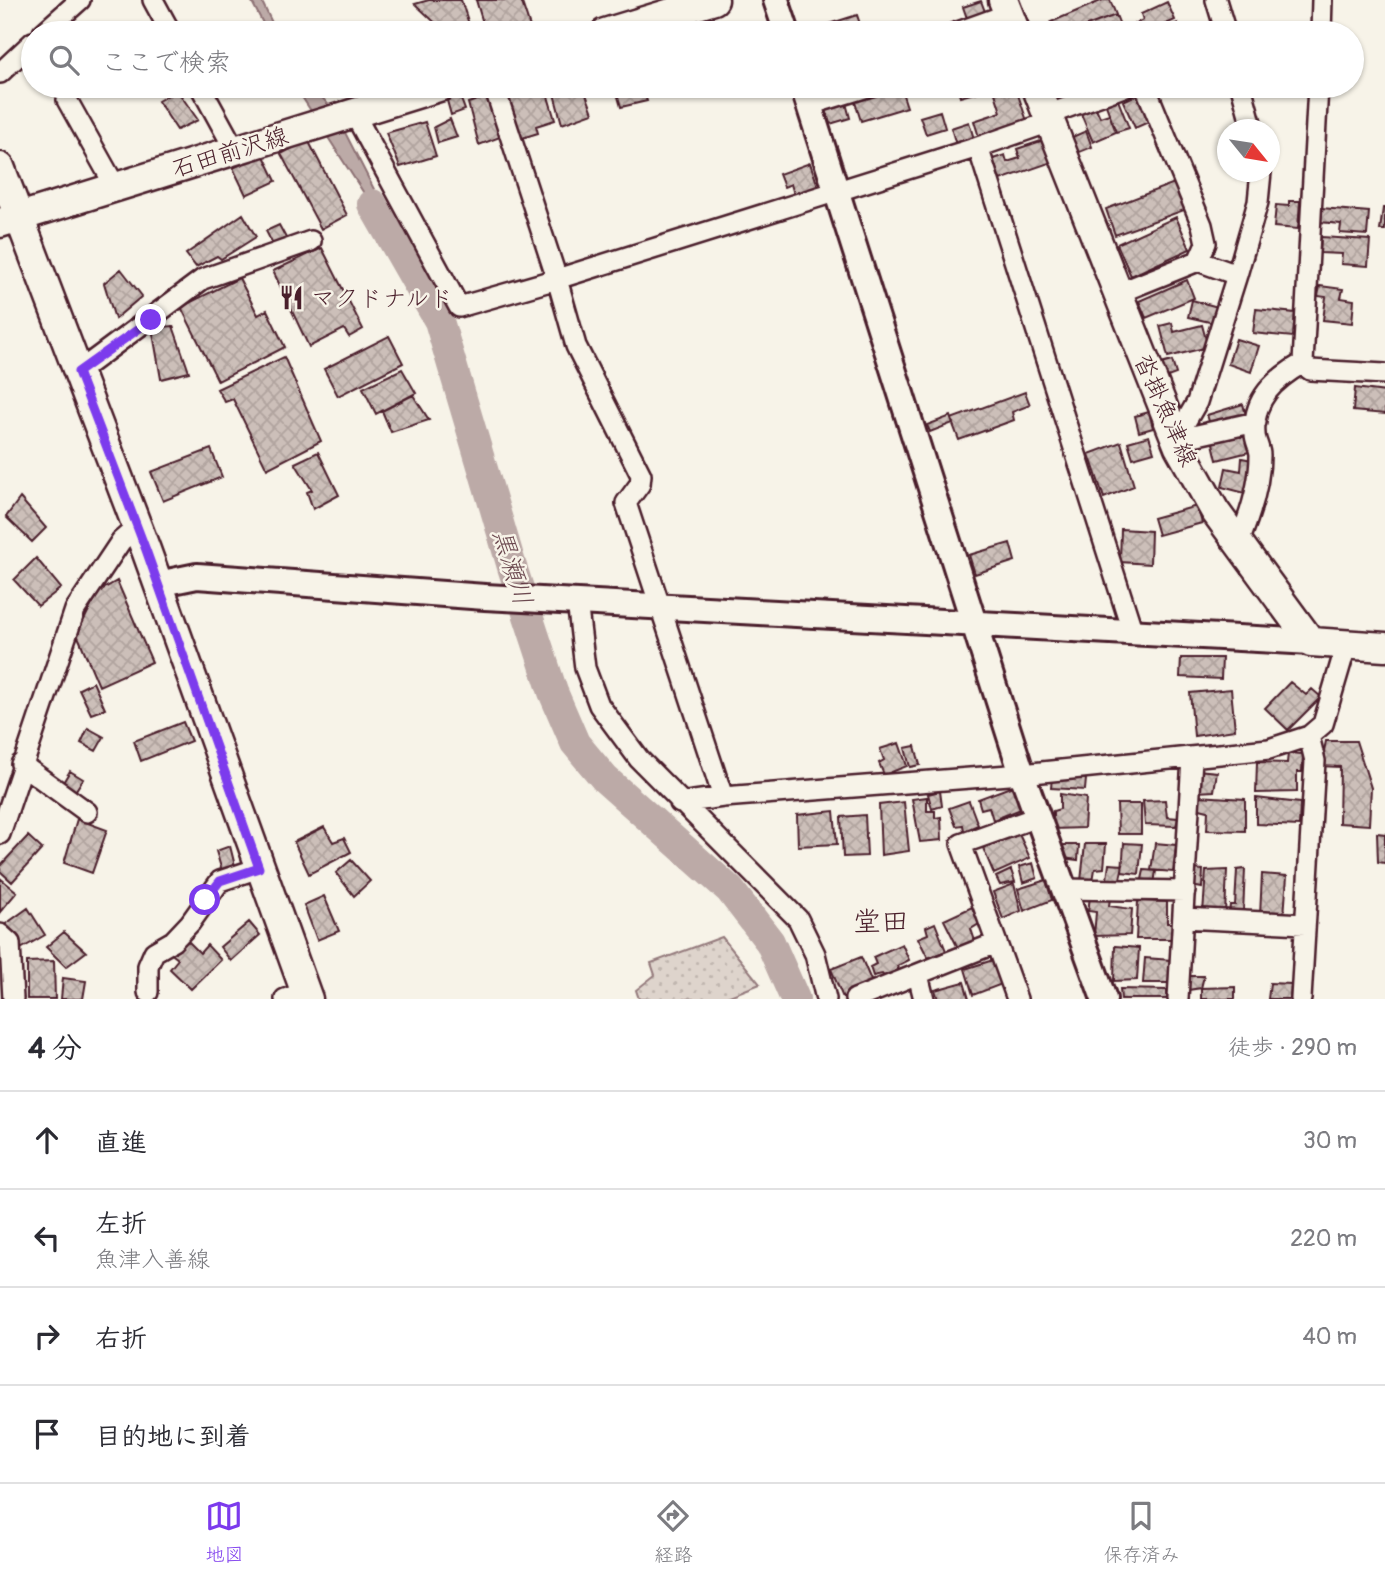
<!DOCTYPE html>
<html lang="ja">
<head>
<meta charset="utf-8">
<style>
  :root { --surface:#fff; --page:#f2f2f3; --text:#2b2b33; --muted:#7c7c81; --line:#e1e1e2; --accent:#7c3aed }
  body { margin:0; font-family:Pangolin,"Klee One",sans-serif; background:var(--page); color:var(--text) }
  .compass { position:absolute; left:1217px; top:119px; width:63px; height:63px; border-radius:50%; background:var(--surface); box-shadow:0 2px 5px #0004; rotate:120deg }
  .stop { position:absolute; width:21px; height:21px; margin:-16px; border:5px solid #7c3aed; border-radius:50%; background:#fff }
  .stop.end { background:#7c3aed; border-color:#fff; box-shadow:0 2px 7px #0008 }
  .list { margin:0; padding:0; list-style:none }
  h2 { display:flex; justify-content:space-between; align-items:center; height:91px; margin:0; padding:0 28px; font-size:30px }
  h2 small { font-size:23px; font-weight:400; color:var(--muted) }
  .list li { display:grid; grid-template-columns:46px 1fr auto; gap:21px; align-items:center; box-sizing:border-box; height:98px; padding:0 28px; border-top:2px solid var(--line) }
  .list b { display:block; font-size:26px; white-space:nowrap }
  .list p { margin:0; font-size:23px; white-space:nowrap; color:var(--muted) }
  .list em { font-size:23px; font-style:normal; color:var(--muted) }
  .icon { flex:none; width:38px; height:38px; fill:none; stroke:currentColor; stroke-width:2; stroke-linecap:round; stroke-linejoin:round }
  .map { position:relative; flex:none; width:1385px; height:999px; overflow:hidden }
  .search { position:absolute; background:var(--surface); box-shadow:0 2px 5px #0004; left:21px; right:21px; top:21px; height:77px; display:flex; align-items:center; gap:18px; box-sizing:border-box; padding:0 24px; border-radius:38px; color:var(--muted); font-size:26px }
  .sheet { height:483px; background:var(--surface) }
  nav { display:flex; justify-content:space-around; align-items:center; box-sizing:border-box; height:98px; border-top:2px solid var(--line); background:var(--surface); font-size:19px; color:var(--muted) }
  nav a { display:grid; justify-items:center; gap:4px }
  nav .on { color:var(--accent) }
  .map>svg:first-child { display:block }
  .grass { fill:url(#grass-dots); stroke:#947a7c; stroke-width:2 }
  .water { fill:#bcaaa7; stroke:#8e7275; stroke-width:2 }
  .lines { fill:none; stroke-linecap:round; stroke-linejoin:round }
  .stream { stroke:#8e7275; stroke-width:5 }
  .river { stroke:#bcaaa7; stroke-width:30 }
  .building { fill:url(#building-cross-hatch); stroke:#4a1f2b; stroke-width:2 }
  .minor-casing { stroke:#4a1f2b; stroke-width:24 }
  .tertiary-casing { stroke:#4a1f2b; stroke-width:30 }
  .secondary-casing { stroke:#4a1f2b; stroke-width:33 }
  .minor { stroke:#f7f3e8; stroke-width:19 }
  .tertiary { stroke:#f7f3e8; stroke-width:24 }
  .secondary { stroke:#f7f3e8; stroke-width:28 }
  .route { stroke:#7c3aed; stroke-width:9 }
  .labels { text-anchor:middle; stroke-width:5; stroke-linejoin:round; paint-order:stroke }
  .street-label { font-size:24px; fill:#4a1f2b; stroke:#f7f3e8 }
  .poi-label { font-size:24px; fill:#4a1f2b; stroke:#f7f3e8; text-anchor:start }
  .water-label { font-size:26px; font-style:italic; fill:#6c4950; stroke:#f7f3e8 }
  .quarter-label { font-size:28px; fill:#4a1f2b; stroke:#f7f3e8 }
</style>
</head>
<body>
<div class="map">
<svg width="1385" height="999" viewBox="0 0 1385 999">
  <defs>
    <pattern id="grass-dots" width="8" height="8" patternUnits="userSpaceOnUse" patternTransform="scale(1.75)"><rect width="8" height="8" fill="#ded4cc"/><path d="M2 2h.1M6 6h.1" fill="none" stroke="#c0b6af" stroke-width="1.8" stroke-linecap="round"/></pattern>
    <pattern id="building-cross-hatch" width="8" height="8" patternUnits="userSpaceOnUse" patternTransform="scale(1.75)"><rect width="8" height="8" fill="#ccbfb9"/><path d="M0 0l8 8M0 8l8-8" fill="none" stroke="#b1a49f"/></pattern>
  </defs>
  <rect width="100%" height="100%" fill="#f7f3e8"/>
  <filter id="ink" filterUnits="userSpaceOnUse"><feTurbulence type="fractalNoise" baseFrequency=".0143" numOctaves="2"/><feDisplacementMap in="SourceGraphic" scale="14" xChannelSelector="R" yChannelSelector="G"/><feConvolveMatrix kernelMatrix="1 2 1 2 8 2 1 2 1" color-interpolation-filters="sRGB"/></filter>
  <g filter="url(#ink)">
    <!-- grass -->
    <path class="grass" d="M722 937 760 984 722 999H639L636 990 655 975 651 963Z"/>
    <!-- water -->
    <path class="water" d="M251 0H261L277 33H268Z
      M295 86H312L334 111 423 285Z"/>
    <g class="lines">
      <!-- stream -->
      <path class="stream" d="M1252 258 1263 217"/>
      <!-- river -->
      <path class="river" d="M372 204 439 321 512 567 553 692 575 743 605 779 730 890 770 942 795 999"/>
    </g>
    <!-- building -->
    <path class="building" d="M429 0H461L469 24 444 31 415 4Z
      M476 0H521L532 33H486Z
      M1103 0H1110L1116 15 1068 33 1051 22Z
      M981 1 987 17 969 24 963 7Z
      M1167 2 1175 20 1147 33H1131L1128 27 1143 20 1141 14Z
      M857 15 863 33H811L810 30Z
      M1116 15 1123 33H1068Z
      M1178 23 1182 33H1151Z
      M1210 24 1213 33H1188Z
      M120 86H136L124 93Z
      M531 86H545L555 120 536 126 538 133 522 138 505 95Z
      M552 86H583L593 113 562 124Z
      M615 86H642L647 101 621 107Z
      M900 86 907 107 861 121 854 99Z
      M957 86H991L992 88 960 97Z
      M1015 86 1027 121 979 137 974 121 1001 112 995 93Z
      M1052 86H1097L1059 101Z
      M177 90 198 120 177 130 158 101Z
      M1141 93 1153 120 1135 128 1123 101Z
      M459 94 465 110 451 115 446 97Z
      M487 97 500 137 479 145 468 103Z
      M1118 100 1129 128 1116 132 1106 105Z
      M846 103 850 118 830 124 826 109Z
      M1096 108 1100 117 1109 114 1116 132 1093 142 1081 114Z
      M940 111 945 128 926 134 920 117Z
      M450 119 457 137 438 143 434 127Z
      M425 122 436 156 400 167 386 133Z
      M969 122 974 139 956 145 951 128Z
      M1086 131 1092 147 1077 153 1070 138Z
      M308 140 347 215 321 229 281 154Z
      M1044 140 1052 162 1000 180 993 159 1005 155 1007 162 1020 158 1017 149Z
      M263 154 276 181 246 195 233 168Z
      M810 163 819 189 795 198 791 184 784 187 779 174Z
      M1177 182 1187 209 1115 235 1106 209Z
      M1289 201H1300L1298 229 1274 227 1276 205 1289 206Z
      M1321 208 1369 212 1367 235 1340 233 1341 224 1320 222Z
      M1383 208H1385V230H1380Z
      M243 214 256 237 221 259 217 256 196 267 186 254Z
      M1176 217 1190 249 1131 276 1117 244Z
      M279 225 286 238 273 245 266 231Z
      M1321 237 1370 240 1368 266 1341 264 1342 254 1320 253Z
      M322 248 363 329 349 337 344 329 309 347 273 271Z
      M121 269 142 296 115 319 104 283Z
      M239 278 258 315 267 310 285 347 218 381 181 307Z
      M1187 280 1194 298 1146 318 1139 301Z
      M1320 286 1343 289 1341 298 1354 300 1352 323 1323 320 1326 297 1318 296Z
      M1192 300 1218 307 1214 323 1188 317Z
      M1256 309 1295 313 1293 337 1253 333Z
      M1172 323 1174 332 1202 325 1208 347 1168 357 1160 326Z
      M173 326 189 372 161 379 152 328Z
      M389 336 403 363 338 396 324 369Z
      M1236 339 1259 346 1251 372 1228 364Z
      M284 357 321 441 267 469 233 399 225 402 217 389Z
      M1172 361 1176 374 1165 378 1161 364Z
      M402 369 416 393 376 414 363 388Z
      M1355 388 1385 392V414L1353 411Z
      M1025 392 1030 405 1012 412 1014 420 959 440 951 419Z
      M413 395 429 420 391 432 382 411Z
      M1243 404 1247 419 1212 430 1207 415Z
      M1149 412 1153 428 1139 432 1135 416Z
      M951 416 953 423 930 432 927 425Z
      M1244 431 1249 452 1217 460 1212 439Z
      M1149 436 1154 452 1133 458 1128 442Z
      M1121 442 1134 486 1104 498 1089 454Z
      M211 449 222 477 163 501 151 472Z
      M318 452 339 495 313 509 307 492 312 490 295 463Z
      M1242 458 1252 460 1245 493 1222 487 1226 468 1241 471Z
      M20 498 46 528 32 542 6 517Z
      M1197 506 1202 523 1158 535 1153 518Z
      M1121 529 1151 531 1150 564 1120 562Z
      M1010 543 1015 561 975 574 969 555Z
      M36 558 61 588 38 606 14 580Z
      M117 581 152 662 99 686 77 634 98 592Z
      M1181 658H1222L1221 679 1180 677Z
      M93 682 105 709 91 714 79 689Z
      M1290 682 1306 695 1312 689 1321 697 1288 730 1265 708Z
      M1231 689 1235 730 1194 736 1190 693Z
      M183 722 191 741 141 761 134 741Z
      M88 728 104 737 96 751 81 743Z
      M1326 741H1356L1371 788 1369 825 1339 823 1340 767 1321 766Z
      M899 743 907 766 884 775 879 763 884 760 880 749Z
      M915 746 920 765 910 767 905 748Z
      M1288 753 1303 754 1302 772H1297V792L1256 793 1257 762 1287 763Z
      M1197 770 1217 772 1214 791 1197 792Z
      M70 771 83 779 74 793 62 784Z
      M1052 777 1086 779 1085 790 1051 788Z
      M1013 786 1021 809 993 820 989 807 981 809 978 799Z
      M940 791 942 806 932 809 928 794Z
      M1060 794 1086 798 1084 828 1053 829V811L1060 809Z
      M1198 796 1245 799V831L1207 830 1208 811 1196 808Z
      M927 797V811H935V818L941 817 942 840 920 842 912 799Z
      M1256 798 1300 803 1299 826 1256 824Z
      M1165 800 1167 817 1178 818 1176 826 1145 825 1143 801Z
      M969 801 978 825 964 831 963 825 956 826 949 808Z
      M904 802 909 851 881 855 879 805Z
      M1117 804H1141V834H1118Z
      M834 811 837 844 798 846 797 815Z
      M865 815 867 856 843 857 841 817Z
      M77 819 107 830 92 873 64 863Z
      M324 827 333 842 344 838 351 852 309 874 294 842Z
      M1018 832 1030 858 994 874 983 848Z
      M1377 833 1385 834V863L1378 862Z
      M28 836 42 849 12 882 0 871V866Z
      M1124 843 1142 844 1139 874 1122 872Z
      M1155 843 1176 845 1173 872 1151 870Z
      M1085 844H1106L1104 868 1095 869 1093 881H1081Z
      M1062 845H1079L1078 860 1063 858Z
      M230 846 235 866 222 871 216 851Z
      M351 860 370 881 354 896 336 873Z
      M1033 863 1037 878 1023 883 1019 867Z
      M1109 864 1123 865 1120 879H1107Z
      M1193 869 1203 870 1202 888 1191 886Z
      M1245 869 1243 913 1229 914 1230 905H1235L1237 870Z
      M1011 870 1015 882 1000 885 996 877Z
      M1144 870 1156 871 1154 884H1141Z
      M1227 870 1225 914 1203 913 1206 871Z
      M1262 874 1287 876 1284 916H1260Z
      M0 878 17 892 0 912Z
      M1046 880 1052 900 1024 911 1018 889Z
      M1014 884 1021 911 1003 919 993 892Z
      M324 896 339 931 317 940 304 905Z
      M1090 897 1110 898 1109 906 1132 909 1130 935 1094 936 1096 912 1088 911Z
      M1138 901 1167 902V923H1172L1173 939H1136Z
      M972 907 979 924 971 929 975 941 958 948 944 920Z
      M28 908 45 935 19 950 3 926Z
      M249 922 260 935 231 961 220 947Z
      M935 923 946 951 928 958 918 938 928 934 926 927Z
      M64 932 86 952 66 967 46 947Z
      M185 938 200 953 207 945 221 960 191 989 170 969 178 959 169 952Z
      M902 944 909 960 897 966 900 974 887 980 882 974 873 976 870 967 876 964 873 957Z
      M1115 946 1139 948 1137 980 1114 981Z
      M861 957 873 985 843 998 831 969Z
      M1145 958 1171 960 1169 983H1143Z
      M993 960 1002 984 973 995 965 969Z
      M54 961 55 999H27V962Z
      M1187 976H1204L1201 988 1188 990Z
      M63 978 86 981 83 999H61Z
      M964 982 969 999H938L935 990Z
      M1270 983 1291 984 1290 999H1268Z
      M1235 987V999H1201V988Z
      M1120 989 1167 990V999H1121Z"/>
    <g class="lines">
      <defs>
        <path id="minor" d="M153 0 171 33
          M1216 0 1226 33
          M43 33 80 0
          M955 33 1008 14
          M1321 33 1322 0
          M0 73 33 42
          M200 86 235 150
          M494 86 557 279 978 147
          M1145 86 1202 225 1206 243 1198 261
          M1241 86 1253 130
          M67 100 115 186
          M809 105 871 86
          M355 115 459 307 557 279 576 346 641 475 640 484 626 503 723 797
          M1047 115 1126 86
          M1050 122 978 147 1133 633
          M1237 275 1258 202 1261 172
          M1116 294 1198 261 1237 275 1197 402 1175 440
          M1303 363 1310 370 1385 374
          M78 372 203 279 311 241
          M1175 440 1256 422
          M1238 544C1249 518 1260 484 1260 455 1260 448 1255 441 1255 434 1252 399 1275 379 1303 363L1318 86
          M577 601 585 668 599 705 639 759 798 919 815 954 826 999
          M21 764 87 812
          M680 803 723 797 1022 774 1269 749 1309 736 1323 724 1346 646
          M0 834 75 610 121 541 137 527
          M1064 889 1185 891
          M1183 918 1305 924
          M0 934 10 943 13 999
          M918 975 924 999
          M148 992V966L154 952 173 941 190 923 220 881 259 868
          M285 999 305 992
          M855 999 996 943
          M1017 999 961 844 1037 817
          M1178 999 1192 758
          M1301 999 1315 761 1309 736"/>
        <path id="tertiary" d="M776 0 787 33
          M803 86 1022 774 1104 999
          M158 584 197 576 485 597 1311 642"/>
        <path id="secondary" d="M1003 0 1016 33
          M605 33 714 0
          M1036 86 1179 447 1215 511 1311 642 1385 647
          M0 167 146 550 308 999
          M0 223 442 86"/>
      </defs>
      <!-- minor casing -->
      <use href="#minor" class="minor-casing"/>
      <!-- tertiary casing -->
      <use href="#tertiary" class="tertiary-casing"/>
      <!-- secondary casing -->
      <use href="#secondary" class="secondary-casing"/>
      <!-- minor -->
      <use href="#minor" class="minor"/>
      <!-- tertiary -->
      <use href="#tertiary" class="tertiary"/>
      <!-- secondary -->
      <use href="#secondary" class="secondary"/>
    </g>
  </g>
  <g class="lines" filter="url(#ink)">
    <!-- route -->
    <path class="route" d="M151 320 78 372 146 550 259 868 220 881 205 900"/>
  </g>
  <!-- icons -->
  <defs>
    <symbol id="restaurant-bare" viewBox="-9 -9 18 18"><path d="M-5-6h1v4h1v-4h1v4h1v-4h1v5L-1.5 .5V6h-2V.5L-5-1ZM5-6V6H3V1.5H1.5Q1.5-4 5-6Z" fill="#4a1f2b" stroke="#f7f3e8" stroke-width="2.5" paint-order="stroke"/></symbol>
  </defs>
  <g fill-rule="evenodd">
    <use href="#restaurant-bare" x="274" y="280" width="35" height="35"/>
  </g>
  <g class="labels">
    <!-- street labels -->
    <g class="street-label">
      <text transform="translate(230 152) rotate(-17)" y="8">石田前沢線</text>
      <text transform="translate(1166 410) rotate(66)" y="8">沓掛魚津線</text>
    </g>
    <!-- poi labels -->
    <g class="poi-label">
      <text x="311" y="306">マクドナルド</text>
    </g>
    <!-- water labels -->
    <g class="water-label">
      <text transform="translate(513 567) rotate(73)" y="9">黒瀬川</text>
    </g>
    <!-- quarter labels -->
    <g class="quarter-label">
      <text x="881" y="931">堂田</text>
    </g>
  </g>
</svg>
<svg class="compass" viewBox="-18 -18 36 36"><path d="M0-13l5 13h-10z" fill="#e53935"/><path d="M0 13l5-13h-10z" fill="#7c7c81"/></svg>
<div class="stop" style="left:205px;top:900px"></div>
<div class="stop end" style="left:151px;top:320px"></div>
<div class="search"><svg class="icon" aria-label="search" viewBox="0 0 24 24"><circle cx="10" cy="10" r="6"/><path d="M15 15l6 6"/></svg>ここで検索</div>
</div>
<section class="sheet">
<h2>4 分<small>徒歩 · 290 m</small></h2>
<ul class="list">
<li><svg class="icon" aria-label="ahead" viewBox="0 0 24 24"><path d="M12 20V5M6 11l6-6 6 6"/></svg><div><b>直進</b></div><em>30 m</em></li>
<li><svg class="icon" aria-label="left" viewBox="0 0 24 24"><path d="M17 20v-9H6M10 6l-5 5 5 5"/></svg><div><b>左折</b><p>魚津入善線</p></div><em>220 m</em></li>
<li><svg class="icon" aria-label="right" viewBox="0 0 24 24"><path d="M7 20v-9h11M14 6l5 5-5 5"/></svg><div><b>右折</b></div><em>40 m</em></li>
<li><svg class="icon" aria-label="arrive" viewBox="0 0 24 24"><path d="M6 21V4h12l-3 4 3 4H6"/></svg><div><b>目的地に到着</b></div></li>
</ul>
</section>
<nav>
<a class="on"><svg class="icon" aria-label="map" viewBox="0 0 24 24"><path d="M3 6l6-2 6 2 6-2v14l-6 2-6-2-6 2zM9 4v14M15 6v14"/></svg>地図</a>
<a><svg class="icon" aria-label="directions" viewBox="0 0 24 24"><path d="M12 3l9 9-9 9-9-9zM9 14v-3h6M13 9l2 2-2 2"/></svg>経路</a>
<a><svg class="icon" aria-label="saved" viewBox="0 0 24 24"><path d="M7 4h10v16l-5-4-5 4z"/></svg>保存済み</a>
</nav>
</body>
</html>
